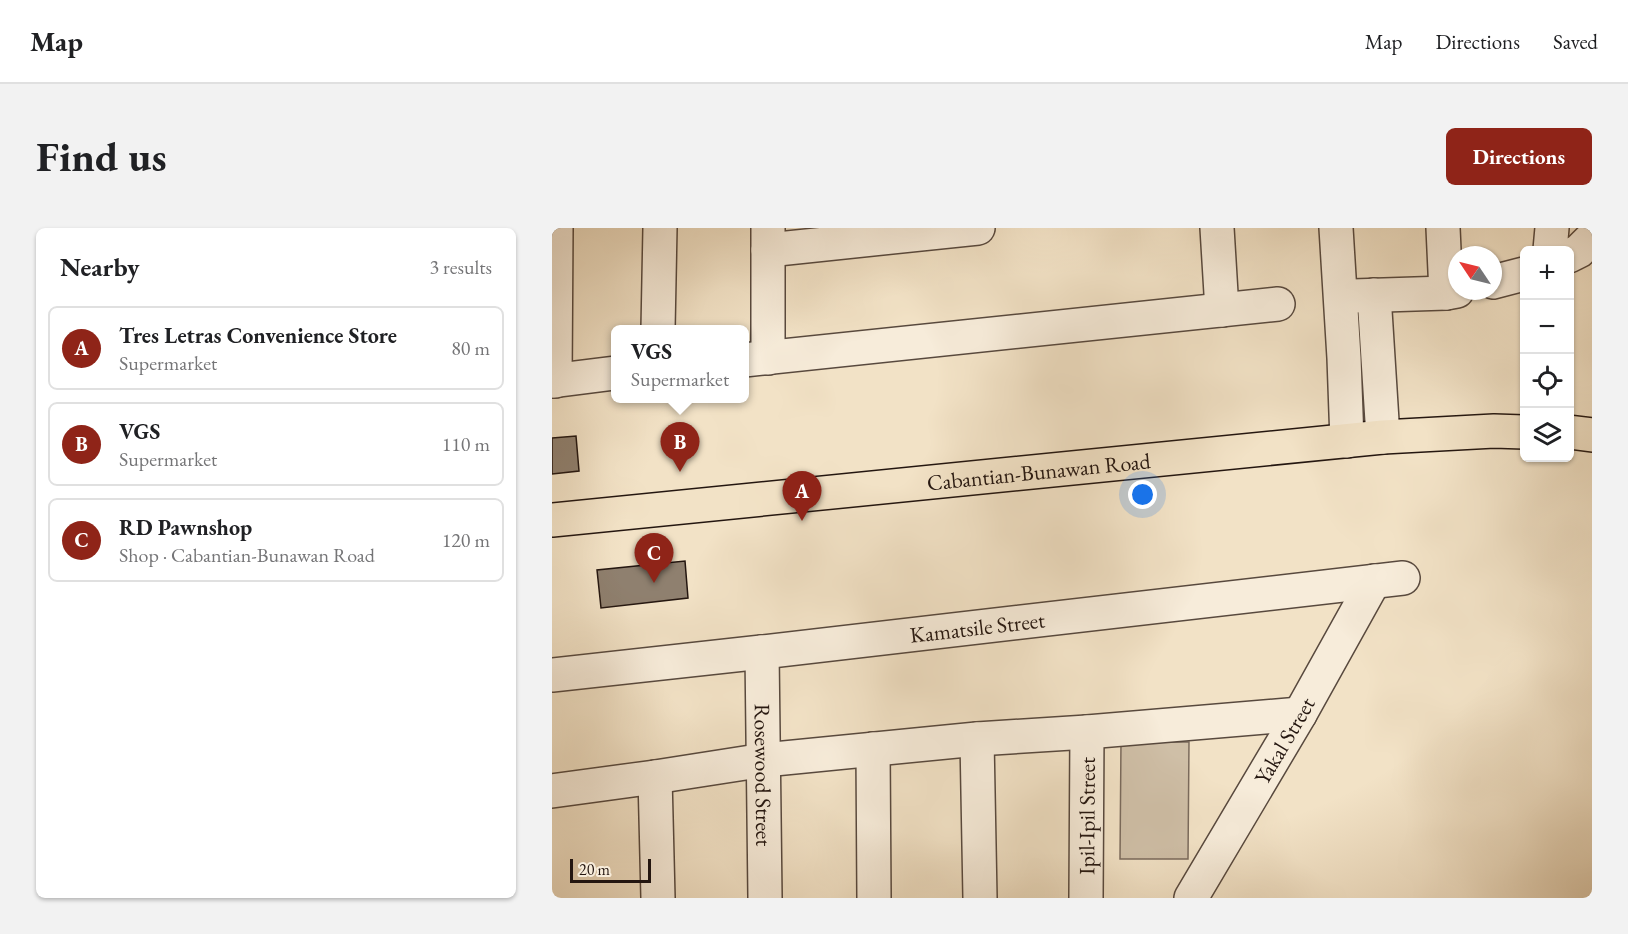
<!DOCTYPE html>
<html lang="en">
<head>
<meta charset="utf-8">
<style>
  :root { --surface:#fff; --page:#f2f2f2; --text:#202124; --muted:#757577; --line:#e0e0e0; --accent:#8f2418 }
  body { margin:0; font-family:"EB Garamond",serif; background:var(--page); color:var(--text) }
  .controls { position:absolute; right:18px; top:18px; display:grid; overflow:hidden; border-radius:9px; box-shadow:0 2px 4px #0004 }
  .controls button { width:54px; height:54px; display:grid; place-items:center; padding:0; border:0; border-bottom:2px solid var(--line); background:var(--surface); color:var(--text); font:30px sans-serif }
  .compass { position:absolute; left:896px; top:18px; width:54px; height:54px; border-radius:50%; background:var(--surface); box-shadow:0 2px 4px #0004; rotate:305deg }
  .scale { position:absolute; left:18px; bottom:15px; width:81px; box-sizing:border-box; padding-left:6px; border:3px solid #241610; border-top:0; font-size:16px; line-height:21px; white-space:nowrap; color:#241610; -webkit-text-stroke:4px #f7ecda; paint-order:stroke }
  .you { position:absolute; left:591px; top:267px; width:21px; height:21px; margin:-15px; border:4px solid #fff; border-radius:50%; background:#1a73e8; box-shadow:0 0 0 9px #1a73e833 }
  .badge { display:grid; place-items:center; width:39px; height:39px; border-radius:50%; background:var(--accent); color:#fff; font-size:20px; font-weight:700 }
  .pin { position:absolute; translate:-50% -50px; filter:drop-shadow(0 2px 3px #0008) }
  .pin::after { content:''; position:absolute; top:32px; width:21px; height:18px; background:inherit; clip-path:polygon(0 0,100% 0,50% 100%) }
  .popup { position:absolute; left:59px; top:97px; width:138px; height:78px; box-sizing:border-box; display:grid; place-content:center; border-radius:9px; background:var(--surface); filter:drop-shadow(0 2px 4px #0005); font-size:20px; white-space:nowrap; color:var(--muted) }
  .popup b { font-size:22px; color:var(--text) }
  .popup::after { content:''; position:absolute; left:50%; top:100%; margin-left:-12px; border:12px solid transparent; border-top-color:var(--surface) }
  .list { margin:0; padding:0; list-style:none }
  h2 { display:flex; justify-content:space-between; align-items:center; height:78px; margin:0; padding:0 24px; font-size:26px }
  h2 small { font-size:20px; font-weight:400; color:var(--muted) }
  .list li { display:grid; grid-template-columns:39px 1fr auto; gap:18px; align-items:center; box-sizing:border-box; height:84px; margin:0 12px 12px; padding:0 12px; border:2px solid var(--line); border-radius:9px }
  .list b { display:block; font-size:22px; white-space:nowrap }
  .list p { margin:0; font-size:20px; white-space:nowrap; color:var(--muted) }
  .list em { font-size:20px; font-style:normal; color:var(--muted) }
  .icon { flex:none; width:33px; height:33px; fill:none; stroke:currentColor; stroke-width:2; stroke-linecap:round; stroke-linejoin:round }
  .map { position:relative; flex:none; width:1040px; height:670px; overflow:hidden; border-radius:9px }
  header { display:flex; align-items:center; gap:36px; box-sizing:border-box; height:84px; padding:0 30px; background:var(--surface); border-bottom:2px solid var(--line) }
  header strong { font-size:28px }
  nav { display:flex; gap:33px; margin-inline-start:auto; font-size:21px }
  .intro { display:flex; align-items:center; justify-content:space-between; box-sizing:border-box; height:144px; padding:0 36px }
  h1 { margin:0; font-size:42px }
  .button { padding:15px 27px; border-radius:9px; background:var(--accent); color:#fff; font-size:21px; font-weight:700 }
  main { display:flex; gap:36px; padding:0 36px }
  aside { flex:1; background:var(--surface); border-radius:9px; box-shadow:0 2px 4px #0004 }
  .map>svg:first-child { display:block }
  .green { fill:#cfbfa7; stroke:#7a6a5c; stroke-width:1.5 }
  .building { fill:#8f806f; stroke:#241610; stroke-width:1.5 }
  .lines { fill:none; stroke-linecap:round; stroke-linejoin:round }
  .minor-casing { stroke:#58493e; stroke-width:36 }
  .primary-casing { stroke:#241610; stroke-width:36 }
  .minor { stroke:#f7ecda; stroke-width:33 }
  .primary { stroke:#f2e2c6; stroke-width:33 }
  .labels { text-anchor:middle; stroke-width:4.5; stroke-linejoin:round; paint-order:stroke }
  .street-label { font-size:22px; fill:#241610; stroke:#f7ecda }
</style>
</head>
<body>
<header>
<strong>Map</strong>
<nav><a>Map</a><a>Directions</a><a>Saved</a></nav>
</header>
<div class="intro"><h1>Find us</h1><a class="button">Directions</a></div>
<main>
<aside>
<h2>Nearby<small>3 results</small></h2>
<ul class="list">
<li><span class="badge">A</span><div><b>Tres Letras Convenience Store</b><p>Supermarket</p></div><em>80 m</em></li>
<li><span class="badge">B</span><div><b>VGS</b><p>Supermarket</p></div><em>110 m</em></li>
<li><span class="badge">C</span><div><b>RD Pawnshop</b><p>Shop · Cabantian-Bunawan Road</p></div><em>120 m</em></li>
</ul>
</aside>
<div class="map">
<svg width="1040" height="670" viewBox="0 0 1040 670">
  <rect width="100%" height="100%" fill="#f2e2c6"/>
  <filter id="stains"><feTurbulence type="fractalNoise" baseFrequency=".00333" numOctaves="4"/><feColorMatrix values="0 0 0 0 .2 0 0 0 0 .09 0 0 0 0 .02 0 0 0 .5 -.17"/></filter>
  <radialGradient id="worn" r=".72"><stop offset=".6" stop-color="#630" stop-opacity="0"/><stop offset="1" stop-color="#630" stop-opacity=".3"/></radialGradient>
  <!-- green -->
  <path class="green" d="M569 514H637L636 631H568Z"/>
  <!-- building -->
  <path class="building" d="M24 208 27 243 0 246V210Z
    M133 333 136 370 49 380 45 342Z"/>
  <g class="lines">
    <defs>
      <g id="minor">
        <path d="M665 0 670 82"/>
        <path d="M784 0 792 130 795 213"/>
        <path d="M891 0 894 65"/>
        <path d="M216 22 426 0"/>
        <path d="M998 22 1000 0"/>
        <path d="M1017 28 1027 23 1040 10"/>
        <path d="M941 54 972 46"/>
        <path d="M822 67 831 209"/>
        <path d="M801 68 894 65 905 63"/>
        <path d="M106 101 108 0"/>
        <path d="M216 130V0"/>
        <path d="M192 132 726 76"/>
        <path d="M0 153 63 145"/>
        <path d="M3 153 4 0"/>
        <path id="s1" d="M210 424 213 670"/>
        <path id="s2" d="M0 447 210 424 851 350"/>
        <path d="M425 511 428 670"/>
        <path d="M321 521 322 670"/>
        <path d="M103 549 106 670"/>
        <path d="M0 563 103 549 212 532 425 511 535 504 748 486"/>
        <path id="s3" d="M534 670 535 504"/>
        <path id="s4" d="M639 670 748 486 822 353"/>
      </g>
      <g id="primary">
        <path d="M1017 204 1040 207"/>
        <path id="s5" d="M0 292 831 209 942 203 972 204"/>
      </g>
    </defs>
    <!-- minor casing -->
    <use href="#minor" class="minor-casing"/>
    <!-- primary casing -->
    <use href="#primary" class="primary-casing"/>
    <!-- minor -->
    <use href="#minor" class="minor"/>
    <!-- primary -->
    <use href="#primary" class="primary"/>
  </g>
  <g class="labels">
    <!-- street labels -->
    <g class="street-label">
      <text dy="8" stroke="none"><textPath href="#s5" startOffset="489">Cabantian-Bunawan Road</textPath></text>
      <text dy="8" stroke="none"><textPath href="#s2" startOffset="428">Kamatsile Street</textPath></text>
      <text dy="8" stroke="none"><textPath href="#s4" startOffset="183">Yakal Street</textPath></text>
      <text dy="8" stroke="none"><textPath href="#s1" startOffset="123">Rosewood Street</textPath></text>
      <text dy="8" stroke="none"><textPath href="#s3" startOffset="82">Ipil-Ipil Street</textPath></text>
    </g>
  </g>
  <rect width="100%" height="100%" filter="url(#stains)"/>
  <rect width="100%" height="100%" fill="url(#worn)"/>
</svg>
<div class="controls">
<button>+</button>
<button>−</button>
<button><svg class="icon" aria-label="locate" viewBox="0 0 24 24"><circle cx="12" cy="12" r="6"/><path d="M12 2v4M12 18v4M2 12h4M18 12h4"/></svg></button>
<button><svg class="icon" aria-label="layers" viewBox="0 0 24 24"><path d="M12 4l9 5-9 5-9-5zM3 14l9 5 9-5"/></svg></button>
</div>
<svg class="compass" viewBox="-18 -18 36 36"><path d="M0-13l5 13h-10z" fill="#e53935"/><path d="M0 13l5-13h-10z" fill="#757577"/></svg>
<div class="scale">20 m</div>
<div class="you"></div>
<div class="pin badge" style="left:250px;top:293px">A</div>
<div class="pin badge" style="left:128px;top:244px">B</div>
<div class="popup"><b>VGS</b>Supermarket</div>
<div class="pin badge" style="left:102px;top:355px">C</div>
</div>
</main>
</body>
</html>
